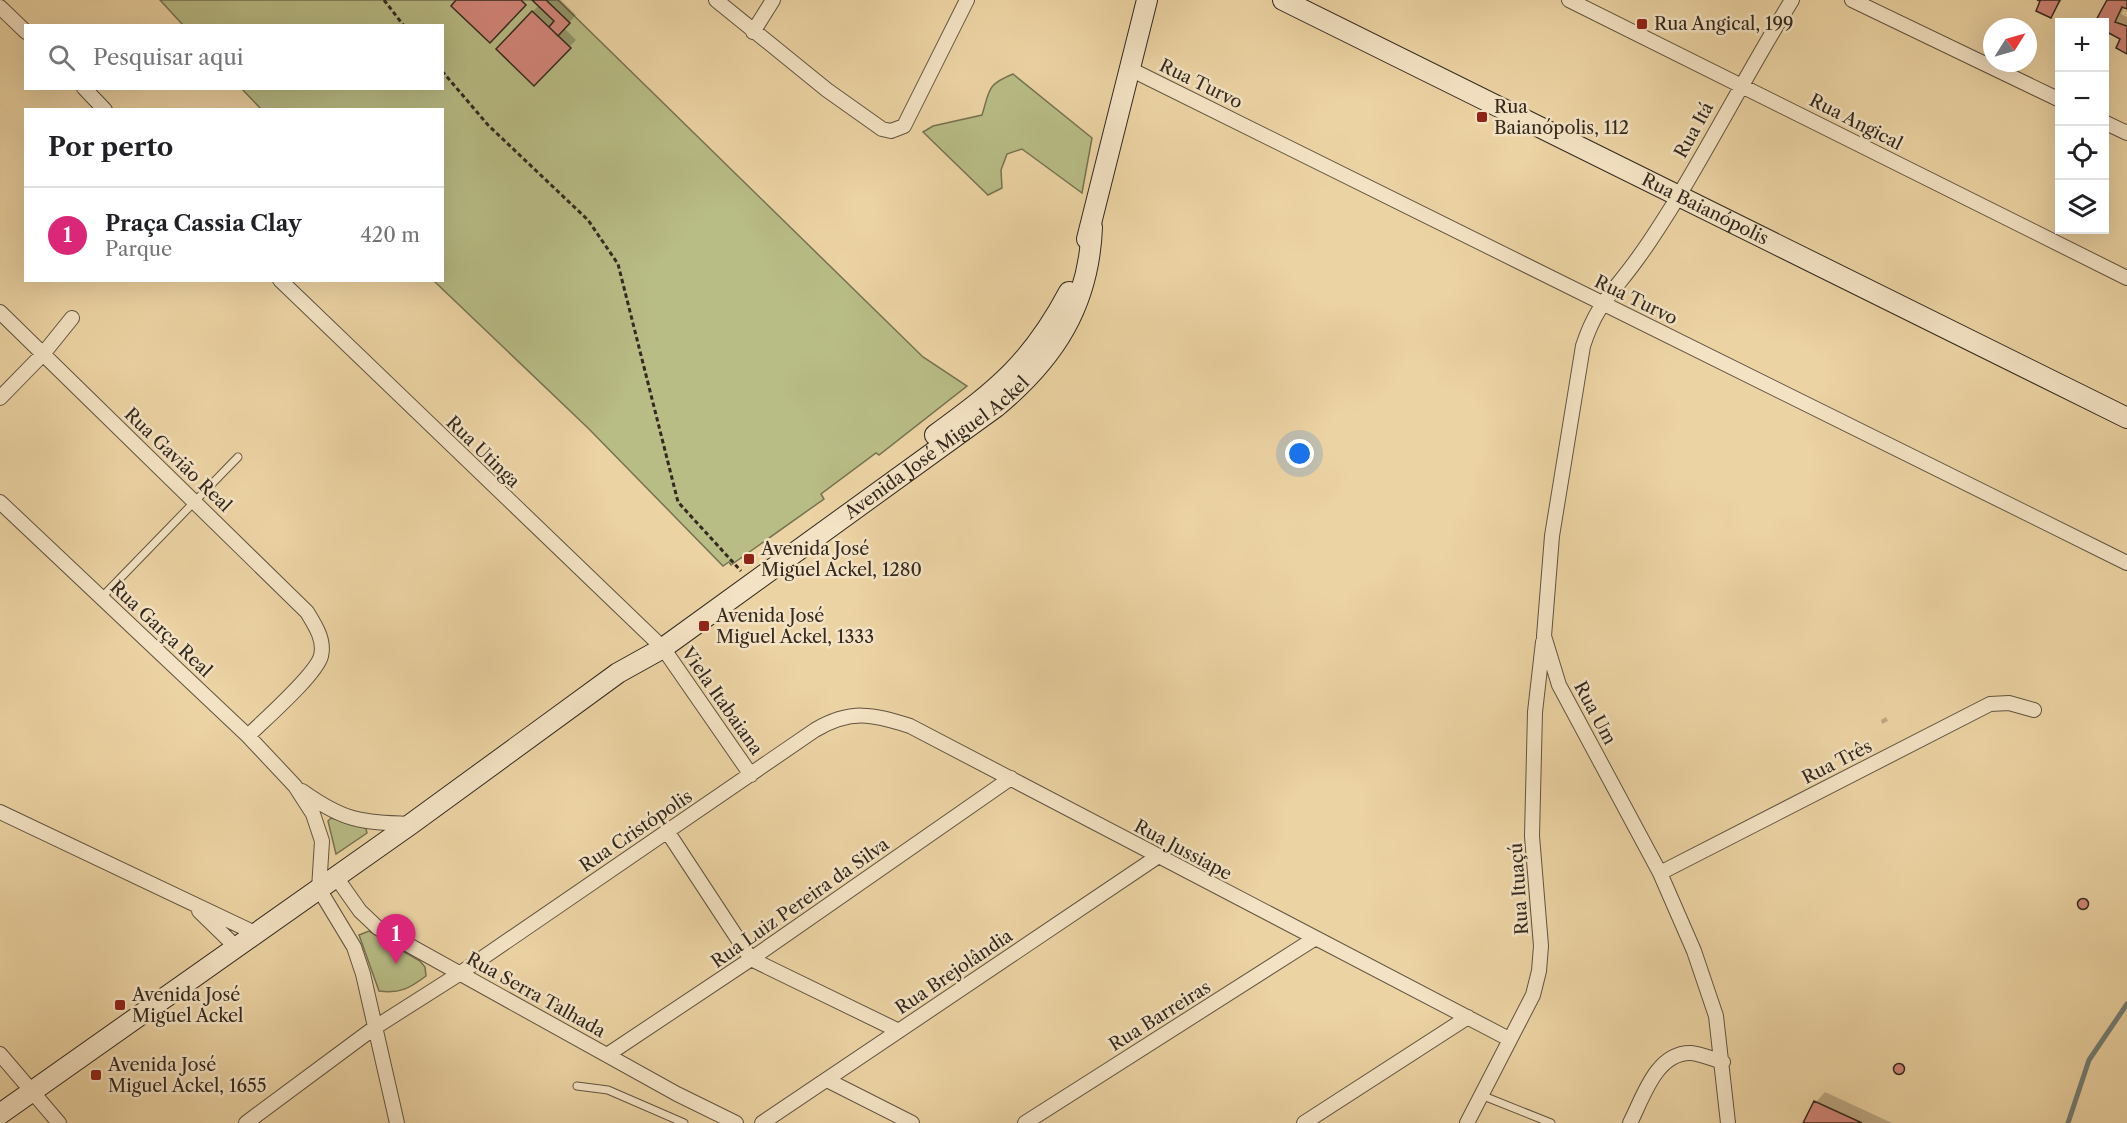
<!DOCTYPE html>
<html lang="pt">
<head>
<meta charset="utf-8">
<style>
  :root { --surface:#fff; --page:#f2f2f2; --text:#202124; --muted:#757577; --line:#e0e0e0; --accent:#db2777 }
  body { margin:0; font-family:"Libre Caslon Text",serif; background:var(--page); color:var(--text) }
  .controls { position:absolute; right:18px; top:18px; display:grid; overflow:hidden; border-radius:0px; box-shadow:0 6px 24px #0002 }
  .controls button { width:54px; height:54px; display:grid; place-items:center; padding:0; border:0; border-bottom:2px solid var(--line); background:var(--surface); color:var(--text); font:30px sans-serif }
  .compass { position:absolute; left:1983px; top:18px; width:54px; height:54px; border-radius:50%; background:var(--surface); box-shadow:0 6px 24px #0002; rotate:53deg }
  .you { position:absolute; left:1300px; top:454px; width:21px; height:21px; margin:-15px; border:4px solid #fff; border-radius:50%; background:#1a73e8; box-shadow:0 0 0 9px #1a73e833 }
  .badge { display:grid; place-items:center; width:39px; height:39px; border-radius:50%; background:var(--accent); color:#fff; font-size:20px; font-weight:700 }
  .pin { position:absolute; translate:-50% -50px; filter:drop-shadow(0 2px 3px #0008) }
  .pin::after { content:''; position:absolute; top:32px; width:21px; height:18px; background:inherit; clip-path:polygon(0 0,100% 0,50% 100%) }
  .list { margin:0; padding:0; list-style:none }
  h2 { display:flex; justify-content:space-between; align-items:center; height:78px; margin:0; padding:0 24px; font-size:26px }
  h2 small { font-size:20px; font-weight:400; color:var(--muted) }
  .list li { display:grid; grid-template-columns:39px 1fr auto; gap:18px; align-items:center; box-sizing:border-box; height:96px; padding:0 24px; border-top:2px solid var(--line) }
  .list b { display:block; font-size:22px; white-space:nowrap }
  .list p { margin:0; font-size:20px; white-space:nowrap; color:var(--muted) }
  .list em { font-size:20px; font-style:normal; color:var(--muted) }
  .icon { flex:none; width:33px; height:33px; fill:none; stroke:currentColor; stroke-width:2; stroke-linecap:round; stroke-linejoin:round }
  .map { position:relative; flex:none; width:2127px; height:1123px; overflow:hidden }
  .search { position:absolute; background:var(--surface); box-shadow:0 6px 24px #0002; left:24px; top:24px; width:420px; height:66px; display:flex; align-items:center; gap:15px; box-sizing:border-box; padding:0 21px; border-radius:0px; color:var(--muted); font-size:22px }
  .panel { position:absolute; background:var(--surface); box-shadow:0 6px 24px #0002; left:24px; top:108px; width:420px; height:174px; border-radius:0px }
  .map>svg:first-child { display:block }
  .green { fill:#b8bc85; stroke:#767252; stroke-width:1.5 }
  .shadow { fill:#0003 }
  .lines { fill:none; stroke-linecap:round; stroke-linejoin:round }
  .stream { stroke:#717e75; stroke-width:5 }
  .building { fill:#d4877b; stroke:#332920; stroke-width:1.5 }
  .lane-casing { stroke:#615441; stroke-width:9 }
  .street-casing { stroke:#615441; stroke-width:16 }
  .secondary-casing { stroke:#332920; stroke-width:22 }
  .path { stroke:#332920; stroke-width:3; stroke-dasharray:4.5 3; stroke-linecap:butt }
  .lane { stroke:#f3e2c3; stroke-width:7 }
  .street { stroke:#f3e2c3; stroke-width:14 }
  .secondary { stroke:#f3e2c3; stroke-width:20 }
  .poi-dot { fill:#8f2418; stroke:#f3e2c3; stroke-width:2 }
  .labels { text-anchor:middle; stroke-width:5; stroke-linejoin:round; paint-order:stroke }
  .poi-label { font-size:18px; fill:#332920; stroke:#f3e2c3; text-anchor:start }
  .street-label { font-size:18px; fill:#332920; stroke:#f3e2c3 }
</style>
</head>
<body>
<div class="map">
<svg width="2127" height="1123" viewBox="0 0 2127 1123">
  <rect width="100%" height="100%" fill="#ecd3a3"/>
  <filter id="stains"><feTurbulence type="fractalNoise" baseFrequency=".00333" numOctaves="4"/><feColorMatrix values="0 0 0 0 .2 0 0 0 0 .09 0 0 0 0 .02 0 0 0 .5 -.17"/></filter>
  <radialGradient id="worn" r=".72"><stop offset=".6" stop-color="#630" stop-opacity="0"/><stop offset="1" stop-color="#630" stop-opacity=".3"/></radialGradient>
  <!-- green -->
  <path class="green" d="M160 0H558L923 357 967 386 879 455 876 453 821 494 824 499 731 565 729 562 723 566 589 429 434 281 442 280V110L261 109 242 89 442 88V26L183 25Z
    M1013 74 1092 138 1082 193 1022 149 1007 154 1001 170 1002 188 988 195 923 132 933 126 982 115C990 90 986 85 1013 74Z
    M331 818 362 826 366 829 367 833 336 854 328 821Z
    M369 931 420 961 425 967 426 976C410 988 400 994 379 991L359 935Z"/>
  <!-- shadow -->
  <path class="shadow" d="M534 0H561L576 15 564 28 576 40 534 84 498 49 539 5Z
    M2041 0H2062L2050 16Z
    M2108 0H2127V8L2125 6 2121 14 2127 17V52L2122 38 2112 33 2104 40V22H2097Z
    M1886 717 1888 721 1882 724 1881 720Z
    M2087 898 2089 902 2082 908 2079 903Z
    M1903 1063 1905 1067 1898 1073 1895 1067Z
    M1825 1092 1892 1123H1805L1816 1102Z"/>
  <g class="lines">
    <!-- stream -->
    <path class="stream" d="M2068 1123 2089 1060 2127 1004"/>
  </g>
  <!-- building -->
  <path class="building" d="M456 0H521L526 5 490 43 451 6Z
    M532 0H546L570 23 558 36 549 27 554 21Z
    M2037 0H2060L2051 18 2036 11 2040 1Z
    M2107 0H2127V9L2122 7 2115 22 2127 26V54L2116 48 2120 39 2109 33 2104 42V22H2095Z
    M532 11 571 48 534 86 496 49Z
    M2077.5 904a5.5 5.5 0 1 1 11 0a5.5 5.5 0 1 1-11 0Z
    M1893.5 1069a5.5 5.5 0 1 1 11 0a5.5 5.5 0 1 1-11 0Z
    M1814 1101 1862 1123H1803Z"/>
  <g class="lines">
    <defs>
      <path id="lane" d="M101 598 238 457
        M577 1086 608 1090 684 1123
        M1481 1095 1551 1123"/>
      <path id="street" d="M716 0 827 90 882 129 891 131 904 126 967 0
        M1569 0 2127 278
        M1852 0 2060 100
        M0 7 26 32
        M753 32 773 0
        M1130 69 2127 563
        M84 88 105 110
        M2104 122 2127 133
        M280 280 663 648 751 775
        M0 312 307 612C315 625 325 640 321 656 316 675 264 720 248 736
        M0 398 43 354 72 318
        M0 502 248 736 295 786 313 814 322 841 319 889 354 947 363 974 397 1123
        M302 791C344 821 359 822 411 824
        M0 812 257 934
        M667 831 751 959 899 1031
        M1660 873 1990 704 2009 703 2034 710
        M336 877 360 911 378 928 677 1094 736 1123
        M199 911 236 947
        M0 1054 59 1123
        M607 1055 751 959 1011 778
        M827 1080 912 1123
        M246 1123 374 1028 459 974 815 730C851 709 872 714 910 726L1509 1039
        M762 1123 1157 857
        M1025 1123 1314 939
        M1304 1123 1468 1017
        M1467 1123 1533 995 1539 971 1541 946 1532 836 1535 712 1543 642
        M1630 1123C1643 1098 1656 1052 1691 1053 1701 1054 1713 1059 1723 1062
        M1728 1123 1716 1016 1694 951 1660 873 1559 685 1544 636 1552 536 1583 346C1597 303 1613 293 1638 258 1652 239 1665 218 1678 197 1717 132 1752 65 1792 0"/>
      <g id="secondary">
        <path id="s1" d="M1283 0 2127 418"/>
        <path d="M1087 239 1147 0"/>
        <path d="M935 435C998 389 1032 362 1069 292"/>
        <path id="s2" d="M0 1114 411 824 618 673 663 648 996 407C1055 358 1089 305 1092 227"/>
      </g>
    </defs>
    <!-- lane casing -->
    <use href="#lane" class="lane-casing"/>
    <!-- street casing -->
    <use href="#street" class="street-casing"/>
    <!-- secondary casing -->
    <use href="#secondary" class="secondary-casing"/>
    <!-- path -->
    <path class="path" d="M384 0 404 26
      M442 71 488 125 588 220 618 264 678 502 741 571"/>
    <!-- lane -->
    <use href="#lane" class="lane"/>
    <!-- street -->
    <use href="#street" class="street"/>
    <!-- secondary -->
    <use href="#secondary" class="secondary"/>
  </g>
  <!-- markers -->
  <g class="poi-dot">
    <rect x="1636" y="18" width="12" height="12" rx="3"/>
    <rect x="1476" y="111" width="12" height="12" rx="3"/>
    <rect x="743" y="553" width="12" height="12" rx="3"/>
    <rect x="698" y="620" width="12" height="12" rx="3"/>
    <rect x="114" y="999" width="12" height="12" rx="3"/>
    <rect x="90" y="1069" width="12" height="12" rx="3"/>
  </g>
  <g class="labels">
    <!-- poi labels -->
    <g class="poi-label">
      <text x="1654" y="30">Rua Angical, 199</text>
      <text x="1494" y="113">Rua<tspan x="1494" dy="21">Baianópolis, 112</tspan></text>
      <text x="761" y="555">Avenida José<tspan x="761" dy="21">Miguel Ackel, 1280</tspan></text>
      <text x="716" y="622">Avenida José<tspan x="716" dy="21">Miguel Ackel, 1333</tspan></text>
      <text x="132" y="1001">Avenida José<tspan x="132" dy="21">Miguel Ackel</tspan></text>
      <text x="108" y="1071">Avenida José<tspan x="108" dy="21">Miguel Ackel, 1655</tspan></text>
    </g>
    <!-- street labels -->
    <g class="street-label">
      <text transform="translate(1201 84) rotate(26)" y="6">Rua Turvo</text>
      <text transform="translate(1856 122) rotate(27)" y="6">Rua Angical</text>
      <text transform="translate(1694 130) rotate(-61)" y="6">Rua Itá</text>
      <text dy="6" stroke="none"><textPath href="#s1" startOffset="471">Rua Baianópolis</textPath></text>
      <text transform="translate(1636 300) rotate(26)" y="6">Rua Turvo</text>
      <text dy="6" stroke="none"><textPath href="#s2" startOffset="1150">Avenida José Miguel Ackel</textPath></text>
      <text transform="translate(483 452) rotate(44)" y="6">Rua Utinga</text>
      <text transform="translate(178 460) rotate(44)" y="6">Rua Gavião Real</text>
      <text transform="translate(161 629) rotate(43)" y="6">Rua Garça Real</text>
      <text transform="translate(722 701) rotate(55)" y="6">Viela Itabaiana</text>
      <text transform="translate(1595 713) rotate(62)" y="6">Rua Um</text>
      <text transform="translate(1837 762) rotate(-27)" y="6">Rua Três</text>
      <text transform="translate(636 831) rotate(-34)" y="6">Rua Cristópolis</text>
      <text transform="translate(1183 850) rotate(28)" y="6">Rua Jussiape</text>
      <text transform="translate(1519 889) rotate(-94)" y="6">Rua Ituaçú</text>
      <text transform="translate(800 903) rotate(-35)" y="6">Rua Luiz Pereira da Silva</text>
      <text transform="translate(954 972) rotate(-34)" y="6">Rua Brejolândia</text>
      <text transform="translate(536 995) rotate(29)" y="6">Rua Serra Talhada</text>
      <text transform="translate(1160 1016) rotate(-32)" y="6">Rua Barreiras</text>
    </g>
  </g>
  <rect width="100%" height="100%" filter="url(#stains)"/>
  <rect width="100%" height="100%" fill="url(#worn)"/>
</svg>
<div class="controls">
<button>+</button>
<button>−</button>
<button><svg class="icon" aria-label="locate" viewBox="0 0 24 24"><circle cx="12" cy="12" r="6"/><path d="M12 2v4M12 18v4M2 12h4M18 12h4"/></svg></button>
<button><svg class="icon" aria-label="layers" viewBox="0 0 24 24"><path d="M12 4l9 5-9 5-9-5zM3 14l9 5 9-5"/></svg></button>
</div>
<svg class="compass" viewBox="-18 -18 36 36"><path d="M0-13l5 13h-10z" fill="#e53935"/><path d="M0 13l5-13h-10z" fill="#757577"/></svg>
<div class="you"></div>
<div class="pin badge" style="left:396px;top:964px">1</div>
<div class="search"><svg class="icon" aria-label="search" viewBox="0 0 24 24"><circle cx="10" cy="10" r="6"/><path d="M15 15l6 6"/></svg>Pesquisar aqui</div>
<section class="panel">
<h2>Por perto<small></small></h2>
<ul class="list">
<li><span class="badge">1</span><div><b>Praça Cassia Clay</b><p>Parque</p></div><em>420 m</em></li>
</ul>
</section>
</div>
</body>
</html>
